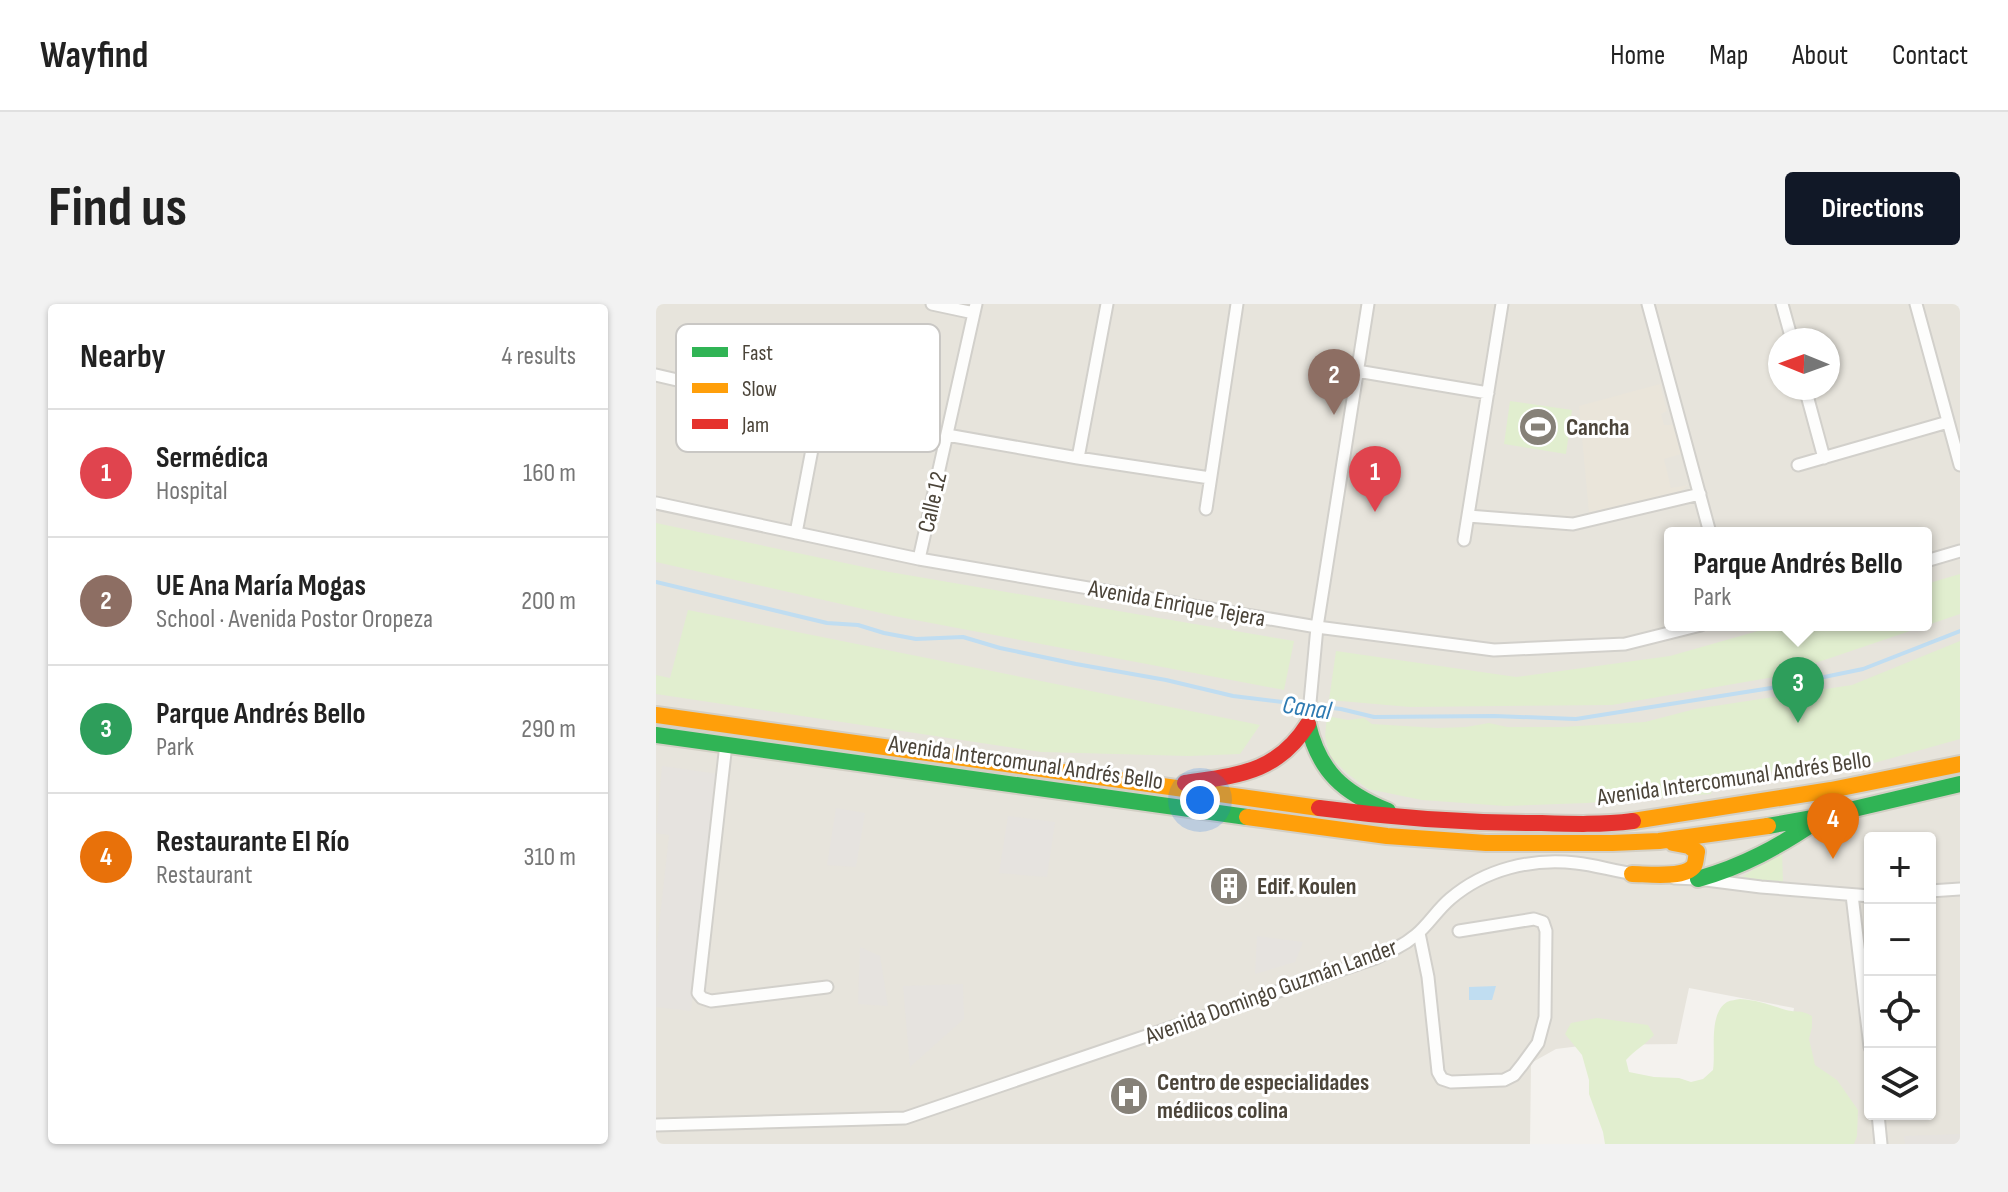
<!DOCTYPE html>
<html lang="en">
<head>
<meta charset="utf-8">
<style>
  :root { --surface:#fff; --page:#f2f2f2; --text:#222; --muted:#767676; --line:#e0e0e0; --accent:#111827 }
  body { margin:0; font-family:"Sofia Sans Condensed",sans-serif; background:var(--page); color:var(--text) }
  .controls { position:absolute; right:24px; bottom:24px; display:grid; overflow:hidden; border-radius:8px; box-shadow:0 2px 6px #0004 }
  .controls button { width:72px; height:72px; display:grid; place-items:center; padding:0; border:0; border-bottom:2px solid var(--line); background:var(--surface); color:var(--text); font:40px sans-serif }
  .compass { position:absolute; left:1112px; top:24px; width:72px; height:72px; border-radius:50%; background:var(--surface); box-shadow:0 2px 6px #0004; rotate:271deg }
  .you { position:absolute; left:544px; top:496px; width:28px; height:28px; margin:-20px; border:6px solid #fff; border-radius:50%; background:#1a73e8; box-shadow:0 0 0 12px #1a73e833 }
  .badge { display:grid; place-items:center; width:52px; height:52px; border-radius:50%; background:var(--accent); color:#fff; font-size:26px; font-weight:700 }
  .pin { position:absolute; translate:-50% -66px; filter:drop-shadow(0 2px 4px #0008) }
  .pin::after { content:''; position:absolute; top:42px; width:28px; height:24px; background:inherit; clip-path:polygon(0 0,100% 0,50% 100%) }
  .popup { position:absolute; left:1008px; top:223px; width:268px; height:104px; box-sizing:border-box; display:grid; place-content:center; border-radius:8px; background:var(--surface); filter:drop-shadow(0 2px 6px #0005); font-size:26px; white-space:nowrap; color:var(--muted) }
  .popup b { font-size:30px; color:var(--text) }
  .popup::after { content:''; position:absolute; left:50%; top:100%; margin-left:-16px; border:16px solid transparent; border-top-color:var(--surface) }
  .list { margin:0; padding:0; list-style:none }
  h2 { display:flex; justify-content:space-between; align-items:center; height:104px; margin:0; padding:0 32px; font-size:34px }
  h2 small { font-size:26px; font-weight:400; color:var(--muted) }
  .list li { display:grid; grid-template-columns:52px 1fr auto; gap:24px; align-items:center; box-sizing:border-box; height:128px; padding:0 32px; border-top:2px solid var(--line) }
  .list b { display:block; font-size:30px; white-space:nowrap }
  .list p { margin:0; font-size:26px; white-space:nowrap; color:var(--muted) }
  .list em { font-size:26px; font-style:normal; color:var(--muted) }
  .icon { flex:none; width:44px; height:44px; fill:none; stroke:currentColor; stroke-width:2; stroke-linecap:round; stroke-linejoin:round }
  .map { position:relative; flex:none; width:1304px; height:840px; overflow:hidden; border-radius:8px }
  header { display:flex; align-items:center; gap:48px; box-sizing:border-box; height:112px; padding:0 40px; background:var(--surface); border-bottom:2px solid var(--line) }
  header strong { font-size:38px }
  nav { display:flex; gap:44px; margin-inline-start:auto; font-size:28px }
  .intro { display:flex; align-items:center; justify-content:space-between; box-sizing:border-box; height:192px; padding:0 48px }
  h1 { margin:0; font-size:56px }
  .button { padding:20px 36px; border-radius:8px; background:var(--accent); color:#fff; font-size:28px; font-weight:700 }
  main { display:flex; gap:48px; padding:0 48px }
  aside { flex:1; background:var(--surface); border-radius:8px; box-shadow:0 2px 6px #0004 }
  .map>svg:first-child { display:block }
  .residential { fill:#e7e4dc; fill-rule:evenodd }
  .education { fill:#eae5da }
  .green { fill:#e1eecf }
  .parking { fill:#e6e3df }
  .water { fill:#c0ddf1 }
  .lines { fill:none; stroke-linecap:round; stroke-linejoin:round }
  .stream { stroke:#c0ddf1; stroke-width:4 }
  .street-casing { stroke:#d2d0cb; stroke-width:15 }
  .fast-casing { stroke:#d3cfc5; stroke-width:20 }
  .slow-casing { stroke:#d3cfc5; stroke-width:20 }
  .jam-casing { stroke:#d3cfc5; stroke-width:20 }
  .street { stroke:#fdfdfc; stroke-width:11 }
  .fast { stroke:#30b455; stroke-width:16 }
  .slow { stroke:#ff9f0a; stroke-width:16 }
  .jam { stroke:#e5322d; stroke-width:16 }
  .labels { text-anchor:middle; stroke-width:6; stroke-linejoin:round; paint-order:stroke }
  .poi-label { font-size:24px; font-weight:bold; fill:#4b4439; stroke:#fff; text-anchor:start }
  .street-label { font-size:24px; fill:#4b4439; stroke:#fff }
  .water-label { font-size:26px; font-style:italic; fill:#2e7ab2; stroke:#fff }
  .key { fill:#fff; stroke:#c9c7c4; stroke-width:2 }
  .key-label { font-size:22px; fill:#4b4439 }
</style>
</head>
<body>
<header>
<strong>Wayfind</strong>
<nav><a>Home</a><a>Map</a><a>About</a><a>Contact</a></nav>
</header>
<div class="intro"><h1>Find us</h1><a class="button">Directions</a></div>
<main>
<aside>
<h2>Nearby<small>4 results</small></h2>
<ul class="list">
<li><span class="badge" style="background:#e0444e">1</span><div><b>Sermédica</b><p>Hospital</p></div><em>160 m</em></li>
<li><span class="badge" style="background:#8d6e63">2</span><div><b>UE Ana María Mogas</b><p>School · Avenida Postor Oropeza</p></div><em>200 m</em></li>
<li><span class="badge" style="background:#2e9e5b">3</span><div><b>Parque Andrés Bello</b><p>Park</p></div><em>290 m</em></li>
<li><span class="badge" style="background:#e8710a">4</span><div><b>Restaurante El Río</b><p>Restaurant</p></div><em>310 m</em></li>
</ul>
</aside>
<div class="map">
<svg width="1304" height="840" viewBox="0 0 1304 840">
  <rect width="100%" height="100%" fill="#f4f2ee"/>
  <!-- residential -->
  <path class="residential" d="M0 0H1304V840H1171L1133 735 1138 704 1033 684 1021 740 932 741 900 745 875 759 874 840H0ZM1124 36H1172V84H1124ZM1014 229H1270V321H1014ZM1214 534H1274V810H1214Z"/>
  <!-- education -->
  <path class="education" d="M1004 80 1011 107 1005 110 1008 121H1017L1025 150 1008 155 1015 184 1032 181 1020 191 933 208 923 102Z"/>
  <!-- green -->
  <path class="green" d="M854 97 916 106 910 150 848 140Z
    M0 219 222 266 638 337 628 386 238 312 0 258Z
    M1304 270V310L1118 373 956 401 754 403 673 396 680 347 860 373 1014 352 1123 321H1270V280Z
    M32 306 604 421 584 450 533 452 385 448 0 390V371L14 374Z
    M1304 337V435L1204 463 1093 469 1059 474 1055 490 931 499 849 502 766 496 712 485 692 470 674 453 669 432 671 412 692 416 708 414 716 420 781 424 810 423 833 419 851 423H906L989 418 1039 405 1196 381Z
    M1126 547 1127 579 1086 573Z
    M1084 695C1101 696 1114 701 1130 706 1141 709 1143 705 1156 712V723L1153 735 1159 761 1181 776 1202 806 1201 832 1198 840H949L947 828 933 790V776L926 751 909 730 915 719 941 714 992 721 998 731C989 741 979 746 970 756L973 768 998 773 1023 774 1035 778 1047 775 1057 766C1060 747 1052 710 1071 698 1075 696 1080 696 1084 695Z"/>
  <!-- parking -->
  <path class="parking" d="M6 462 62 470 35 707 0 703V648L13 531 0 529Z
    M180 504 209 509 200 563 171 561Z
    M352 512 399 518 391 573 343 569Z
    M601 632 647 638 639 658 599 670Z
    M204 643 224 652 232 702 202 700Z
    M307 680 308 715 254 763 247 682Z
    M1304 830V840H1249L1248 832Z"/>
  <!-- water -->
  <path class="water" d="M840 682 836 696H813V683Z"/>
  <g class="lines">
    <!-- stream -->
    <path class="stream" d="M0 278 171 319 202 321 228 329 260 335 307 333 344 344 420 360 510 376 577 392 685 405 718 413 838 412 920 415 1115 384 1207 365 1304 327"/>
    <defs>
      <path id="street" d="M276 0 318 9
        M992 0 1054 229
        M1126 0 1136 36
        M1260 0 1304 161
        M701 67 832 89
        M0 71 163 109
        M1149 84 1168 154
        M291 131 422 154 554 174
        M422 154 451 0
        M1142 161 1292 118
        M0 199 263 255 661 323 838 346 969 340 1045 321
        M550 205 581 0
        M812 212 917 220 1044 190
        M140 229 171 67
        M808 236 846 0
        M263 255 320 0
        M1270 257 1304 247
        M652 420 661 323 712 0
        M70 440 42 689 46 694 55 697 171 683
        M1018 574 1042 575 1105 583 1214 592
        M1274 587 1304 585
        M1196 591 1214 743
        M763 629 772 673 782 768 786 775 795 778 848 776 858 771 866 761 882 739 889 713 890 627 887 618 878 615 803 627
        M1222 810 1225 840
        M0 821 249 814 717 655C733 648 747 642 760 631 773 620 781 606 794 595 829 565 875 554 920 559 941 561 960 568 981 570"/>
      <path id="fast" d="M652 420C663 468 688 489 732 507
        M0 431 591 513
        M1112 522 1168 512 1304 480
        M1042 575C1088 562 1122 543 1162 516"/>
      <path id="slow" d="M0 411 663 504
        M591 513 731 532 830 539H956L1003 537 1112 522
        M977 517 1175 486 1304 460
        M976 570C991 570 1028 575 1038 562 1040 558 1040 552 1041 548L1033 542 1017 539"/>
      <path id="jam" d="M529 479C582 471 621 469 652 420
        M663 504C738 514 809 519 885 519 916 520 946 521 977 517"/>
    </defs>
    <!-- street casing -->
    <use href="#street" class="street-casing"/>
    <!-- fast casing -->
    <use href="#fast" class="fast-casing"/>
    <!-- slow casing -->
    <use href="#slow" class="slow-casing"/>
    <!-- jam casing -->
    <use href="#jam" class="jam-casing"/>
    <!-- street -->
    <use href="#street" class="street"/>
    <!-- fast -->
    <use href="#fast" class="fast"/>
    <!-- slow -->
    <use href="#slow" class="slow"/>
    <!-- jam -->
    <use href="#jam" class="jam"/>
  </g>
  <!-- icons -->
  <defs>
    <symbol id="stadium-disc" viewBox="-11 -11 22 22"><circle r="9.5" fill="#868178" stroke="#fff"/><path d="M0-5a6.5 5 0 1 0 0 10a6.5 5 0 1 0 0-10ZM-3.5-1.8h7v3.6h-7Z" fill="#fff"/></symbol>
    <symbol id="building-disc" viewBox="-11 -11 22 22"><circle r="9.5" fill="#868178" stroke="#fff"/><path d="M-4-6H4V6H1V3H-1V6H-4ZM-2.5-4.3h1.7v1.8h-1.7ZM.8-4.3h1.7v1.8H.8ZM-2.5-1h1.7V.8h-1.7ZM.8-1h1.7V.8H.8Z" fill="#fff"/></symbol>
    <symbol id="hospital-disc" viewBox="-11 -11 22 22"><circle r="9.5" fill="#868178" stroke="#fff"/><path d="M-5-5h3v3.5h4V-5h3V5h-3V1.5h-4V5h-3Z" fill="#fff"/></symbol>
  </defs>
  <g fill-rule="evenodd">
    <use href="#stadium-disc" x="860" y="101" width="44" height="44"/>
    <use href="#building-disc" x="551" y="560" width="44" height="44"/>
    <use href="#hospital-disc" x="451" y="770" width="44" height="44"/>
  </g>
  <g class="labels">
    <!-- poi labels -->
    <g class="poi-label">
      <text x="910" y="131">Cancha</text>
      <text x="601" y="590">Edif. Koulen</text>
      <text x="501" y="786">Centro de especialidades<tspan x="501" dy="28">médiicos colina</tspan></text>
    </g>
    <!-- street labels -->
    <g class="street-label">
      <text transform="translate(276 198) rotate(-77)" y="8">Calle 12</text>
      <text transform="translate(521 299) rotate(10)" y="8">Avenida Enrique Tejera</text>
      <text transform="translate(370 458) rotate(8)" y="8">Avenida Intercomunal Andrés Bello</text>
      <text transform="translate(1078 474) rotate(-8)" y="8">Avenida Intercomunal Andrés Bello</text>
      <text transform="translate(615 687) rotate(-20)" y="8">Avenida Domingo Guzmán Lander</text>
    </g>
    <!-- water labels -->
    <g class="water-label">
      <text transform="translate(651 403) rotate(8)" y="9">Canal</text>
    </g>
  </g>
  <!-- legend -->
  <rect x="20" y="20" width="264" height="128" rx="12" class="key"/>
  <rect x="36" y="43" width="36" height="10" fill="#30b455"/>
  <rect x="36" y="79" width="36" height="10" fill="#ff9f0a"/>
  <rect x="36" y="115" width="36" height="10" fill="#e5322d"/>
  <g class="key-label">
    <text x="86" y="56">Fast</text>
    <text x="86" y="92">Slow</text>
    <text x="86" y="128">Jam</text>
  </g>
</svg>
<div class="controls">
<button>+</button>
<button>−</button>
<button><svg class="icon" aria-label="locate" viewBox="0 0 24 24"><circle cx="12" cy="12" r="6"/><path d="M12 2v4M12 18v4M2 12h4M18 12h4"/></svg></button>
<button><svg class="icon" aria-label="layers" viewBox="0 0 24 24"><path d="M12 4l9 5-9 5-9-5zM3 14l9 5 9-5"/></svg></button>
</div>
<svg class="compass" viewBox="-18 -18 36 36"><path d="M0-13l5 13h-10z" fill="#e53935"/><path d="M0 13l5-13h-10z" fill="#767676"/></svg>
<div class="you"></div>
<div class="pin badge" style="left:719px;top:208px;background:#e0444e">1</div>
<div class="pin badge" style="left:678px;top:111px;background:#8d6e63">2</div>
<div class="pin badge" style="left:1142px;top:419px;background:#2e9e5b">3</div>
<div class="popup"><b>Parque Andrés Bello</b>Park</div>
<div class="pin badge" style="left:1177px;top:555px;background:#e8710a">4</div>
</div>
</main>
</body>
</html>
